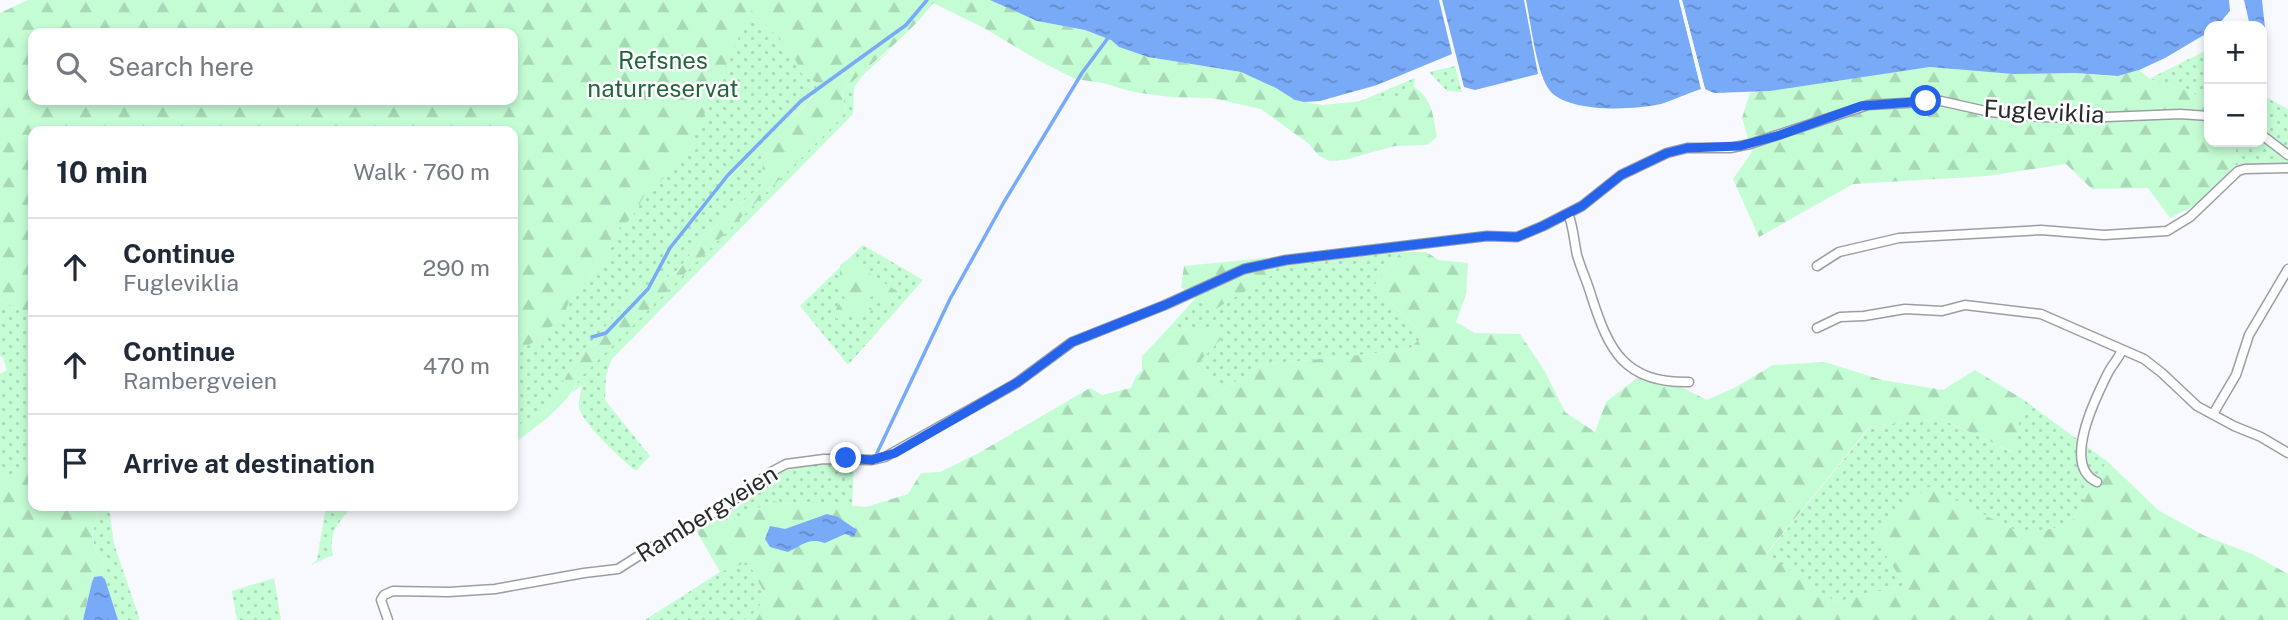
<!DOCTYPE html>
<html lang="en">
<head>
<meta charset="utf-8">
<style>
  :root { --surface:#fff; --page:#f6f6f7; --text:#1f2937; --muted:#747a83; --line:#e0e1e3 }
  body { margin:0; font-family:"Public Sans",sans-serif; background:var(--page); color:var(--text) }
  .controls { position:absolute; right:21px; top:21px; display:grid; overflow:hidden; border-radius:14px; box-shadow:0 4px 10px #0003 }
  .controls button { width:63px; height:63px; display:grid; place-items:center; padding:0; border:0; border-bottom:2px solid var(--line); background:var(--surface); color:var(--text); font:35px sans-serif }
  .stop { position:absolute; width:21px; height:21px; margin:-16px; border:5px solid #2563eb; border-radius:50%; background:#fff }
  .stop.end { background:#2563eb; border-color:#fff; box-shadow:0 2px 7px #0008 }
  .list { margin:0; padding:0; list-style:none }
  h2 { display:flex; justify-content:space-between; align-items:center; height:91px; margin:0; padding:0 28px; font-size:30px }
  h2 small { font-size:23px; font-weight:400; color:var(--muted) }
  .list li { display:grid; grid-template-columns:46px 1fr auto; gap:21px; align-items:center; box-sizing:border-box; height:98px; padding:0 28px; border-top:2px solid var(--line) }
  .list b { display:block; font-size:26px; white-space:nowrap }
  .list p { margin:0; font-size:23px; white-space:nowrap; color:var(--muted) }
  .list em { font-size:23px; font-style:normal; color:var(--muted) }
  .icon { flex:none; width:38px; height:38px; fill:none; stroke:currentColor; stroke-width:2; stroke-linecap:round; stroke-linejoin:round }
  .map { position:relative; flex:none; width:2288px; height:620px; overflow:hidden }
  .search { position:absolute; background:var(--surface); box-shadow:0 4px 10px #0003; left:28px; top:28px; width:490px; height:77px; display:flex; align-items:center; gap:18px; box-sizing:border-box; padding:0 24px; border-radius:14px; color:var(--muted); font-size:26px }
  .panel { position:absolute; background:var(--surface); box-shadow:0 4px 10px #0003; left:28px; top:126px; width:490px; height:385px; border-radius:14px }
  .map>svg:first-child { display:block }
  .green { fill:url(#green-dots) }
  .forest { fill:url(#forest-firs); fill-rule:evenodd }
  .water { fill:url(#water-ripples) }
  .pier { fill:#f7f9fe }
  .lines { fill:none; stroke-linecap:round; stroke-linejoin:round }
  .stream { stroke:#78aaf7; stroke-width:3.5 }
  .street-casing { stroke:#9b9da5; stroke-width:11 }
  .street { stroke:#fff; stroke-width:8 }
  .route { stroke:#2563eb; stroke-width:9 }
  .labels { text-anchor:middle; stroke-width:5; stroke-linejoin:round; paint-order:stroke }
  .park-label { font-size:24px; fill:#22643c; stroke:#fff }
  .street-label { font-size:24px; fill:#28292c; stroke:#fff }
</style>
</head>
<body>
<div class="map">
<svg width="2288" height="620" viewBox="0 0 2288 620">
  <defs>
    <pattern id="green-dots" width="8" height="8" patternUnits="userSpaceOnUse" patternTransform="scale(1.75)"><rect width="8" height="8" fill="#c4fcd4"/><path d="M2 2h.1M6 6h.1" fill="none" stroke="#a8d8b6" stroke-width="1.8" stroke-linecap="round"/></pattern>
    <pattern id="forest-firs" width="22" height="20" patternUnits="userSpaceOnUse" patternTransform="scale(1.75)"><rect width="22" height="20" fill="#c4fcd4"/><path d="M5 1l3.5 6h-7zM16 11l3.5 6h-7z" fill="#a8d8b6"/></pattern>
    <pattern id="water-ripples" width="26" height="14" patternUnits="userSpaceOnUse" patternTransform="scale(1.75)"><rect width="26" height="14" fill="#78aaf7"/><path d="M2 4q2-2 4 0t4 0M15 11q2-2 4 0t4 0" fill="none" stroke="#628ac8"/></pattern>
  </defs>
  <rect width="100%" height="100%" fill="#f7f9fe"/>
  <!-- green -->
  <path class="green" d="M797 0 790 51 797 62 801 73 817 83V87L806 104 771 138 763 166 765 172 763 184 724 218 695 248 678 270 663 280 641 287 586 348 568 373 548 409 537 413 513 429V364L520 350 537 340 564 315 568 304 606 259 611 240 619 228 632 218 657 13Z
    M894 47 863 75 854 87 853 114 611 360 606 376 605 400 650 456 636 471C622 460 584 425 579 408 578 402 581 392 582 385L572 393 579 379 841 118 846 111 842 92 860 74Z
    M2209 49V106L2191 91 2149 79Z
    M1455 66 1462 92 1447 91 1429 72Z
    M1415 78 1414 87 1395 98 1358 102Z
    M2262 95 2288 109V163L2235 165 2236 142H2262Z
    M863 245 923 280 848 365 800 306Z
    M1401 252 1373 287 1404 315 1423 336 1408 350 1261 365 1221 391 1200 361 1221 339 1194 327 1165 332 1195 299 1214 309 1274 274 1275 267Z
    M0 299 33 319V463L9 477 0 472V374L7 370 3 358 0 356Z
    M2024 400 2107 461 2070 525 2023 534 1928 487 1873 534 1905 585 1836 602 1766 555 1871 426 1939 418 2012 452Z
    M834 464 854 466 852 507 813 502 787 504 773 501 740 517 715 521 739 506 766 483 784 471 809 465Z
    M101 506H109L114 544 140 620H118L105 579 101 576 104 560C87 546 93 524 101 506Z
    M326 506H353C340 520 327 534 333 555L311 565 317 560Z
    M748 561 766 597 755 612 744 620H645L720 572Z
    M274 578 281 620H237L232 591Z"/>
  <!-- forest -->
  <path class="forest" d="M28 0H990L1037 21 1085 30 1111 40 1119 47 1148 57 1241 72 1276 88 1295 100 1304 102 1322 105 1395 98 1414 87C1433 99 1433 116 1437 137L1427 145 1395 146 1344 160 1330 161 1319 156 1309 144 1261 109 1212 98 1171 97 1133 92 1103 83 1075 79 1036 59 984 28 933 3C906 39 872 61 842 92L846 111 841 118 579 379C566 407 537 426 513 444V429L537 413 548 409 568 373 586 348 641 287 663 280 678 271 695 248 724 218 763 184C764 173 761 162 764 152 772 123 813 113 817 83L801 73C794 48 768 29 751 10L686 155 657 185 652 181 632 218 619 228 611 240 606 259 568 304 564 315 537 340 520 350 513 364V131H33V319L0 299V13ZM33 33H513V100H33Z
    M1930 67 2013 74 2075 73 2105 76H2118L2139 70 2150 79 2191 91 2209 106V142H2236L2235 165 2198 204 2170 218 2148 188 2092 189 2066 164 1987 176 1853 184 1759 237 1733 179 1752 152 1742 118 1750 93Z
    M1401 252H1426L1439 260 1468 263 1466 295 1456 322 1475 333 1520 334 1544 370 1565 412 1595 432 1606 402 1642 374 1671 382 1707 400 1736 387 1773 365 1825 362 1882 380 1943 390 1975 370 2024 400 2013 452 1939 418 1870 426 1766 554 1836 602 1905 585 1872 534 1928 487 2023 534 2070 525 2107 461 2158 510 2205 536 2252 554 2288 574V620H744L755 612 766 596 748 562 720 572 695 528 715 521 740 517 773 501 787 504 813 502 866 507 908 494 921 473 940 472 977 454 1090 388 1102 395 1131 388 1136 376 1142 371V356L1165 332 1194 327 1215 329 1221 339 1200 361 1221 391 1261 365 1408 350 1423 336 1404 315 1373 287Z
    M1275 257 1274 274 1214 310 1195 299 1181 287 1184 266Z
    M847 260 858 261 860 268 897 291V299L887 306 873 296 866 299 872 310 864 317 851 313 836 319C834 309 837 304 846 300L840 292V265Z
    M33 463V506H101C93 524 86 546 104 560L101 576 94 577 92 582 83 620H0V472L9 476Z"/>
  <!-- water -->
  <path class="water" d="M990 0H1439L1452 54 1377 85 1320 101 1304 102 1295 100 1276 88 1241 72 1148 57 1119 47 1111 40 1085 30 1037 21Z
    M1442 0H1524L1538 74 1475 90 1464 87Z
    M1526 0H1679L1701 89C1688 93 1674 100 1661 104 1634 110 1564 114 1548 88 1536 69 1531 24 1526 0Z
    M1682 0H2229L2230 11 2217 26H2209V32L2165 58 2139 70 2118 76 2075 73 2013 74 1930 67 1770 91 1714 93 1705 89Z
    M2244 0H2262L2266 37 2262 41V26H2250Z
    M827 514 838 517 857 530 854 537 845 534 825 543C809 537 802 545 788 552L770 547 765 539 770 526 785 529Z
    M101 576 105 579 118 620H83L92 582 94 577Z"/>
  <!-- pier -->
  <path class="pier" d="M1679 0H1682L1706 93 1702 92Z"/>
  <g class="lines">
    <!-- stream -->
    <path class="stream" d="M592 337 606 333 648 289 670 248 728 175 801 101 906 25 927 0
      M877 453 950 299 1004 202 1082 73 1108 38"/>
    <defs>
      <path id="street" d="M2262 135 2288 155
        M1568 213C1573 225 1574 241 1577 255 1581 269 1587 281 1591 295 1609 351 1624 383 1689 382
        M1817 266 1839 252 1899 238 2041 230 2104 235 2167 231 2190 217 2238 171 2245 169 2288 168
        M1817 328 1840 317 1864 316 1905 309 1942 311 1965 305 2041 314 2144 359 2162 373 2197 406 2234 426 2261 437 2288 453
        M2213 414 2236 375 2249 335 2288 269
        M2097 482C2061 466 2096 397 2108 373 2112 365 2119 358 2122 350
        M388 620 381 600 384 595 393 591 449 592 495 589 584 573 618 569 654 546 726 506 771 472 786 464 824 459 872 460 885 457 1015 384 1072 342 1165 305 1244 269 1286 260 1487 236 1517 237 1543 226 1582 206 1621 175 1667 153 1687 148H1730L1750 144 1868 105 1941 101 1990 112 2041 117 2082 118 2180 114 2209 116"/>
    </defs>
    <!-- street casing -->
    <use href="#street" class="street-casing"/>
    <!-- street -->
    <use href="#street" class="street"/>
  </g>
  <g class="lines">
    <!-- route -->
    <path class="route" d="M846 458 872 460 895 453 1018 382 1072 342 1165 305 1244 269 1286 260 1487 236 1517 237 1543 226 1582 206 1621 175 1667 153 1687 148 1740 146 1780 135 1861 106 1926 101"/>
  </g>
  <g class="labels">
    <!-- park labels -->
    <g class="park-label">
      <text x="663" y="69">Refsnes<tspan x="663" dy="28">naturreservat</tspan></text>
    </g>
    <!-- street labels -->
    <g class="street-label">
      <text transform="translate(2044 112) rotate(3)" y="8">Fugleviklia</text>
      <text transform="translate(707 514) rotate(-32)" y="8">Rambergveien</text>
    </g>
  </g>
</svg>
<div class="controls">
<button>+</button>
<button>−</button>
</div>
<div class="stop" style="left:1926px;top:101px"></div>
<div class="stop end" style="left:846px;top:458px"></div>
<div class="search"><svg class="icon" aria-label="search" viewBox="0 0 24 24"><circle cx="10" cy="10" r="6"/><path d="M15 15l6 6"/></svg>Search here</div>
<section class="panel">
<h2>10 min<small>Walk · 760 m</small></h2>
<ul class="list">
<li><svg class="icon" aria-label="ahead" viewBox="0 0 24 24"><path d="M12 20V5M6 11l6-6 6 6"/></svg><div><b>Continue</b><p>Fugleviklia</p></div><em>290 m</em></li>
<li><svg class="icon" aria-label="ahead" viewBox="0 0 24 24"><path d="M12 20V5M6 11l6-6 6 6"/></svg><div><b>Continue</b><p>Rambergveien</p></div><em>470 m</em></li>
<li><svg class="icon" aria-label="arrive" viewBox="0 0 24 24"><path d="M6 21V4h12l-3 4 3 4H6"/></svg><div><b>Arrive at destination</b></div></li>
</ul>
</section>
</div>
</body>
</html>
